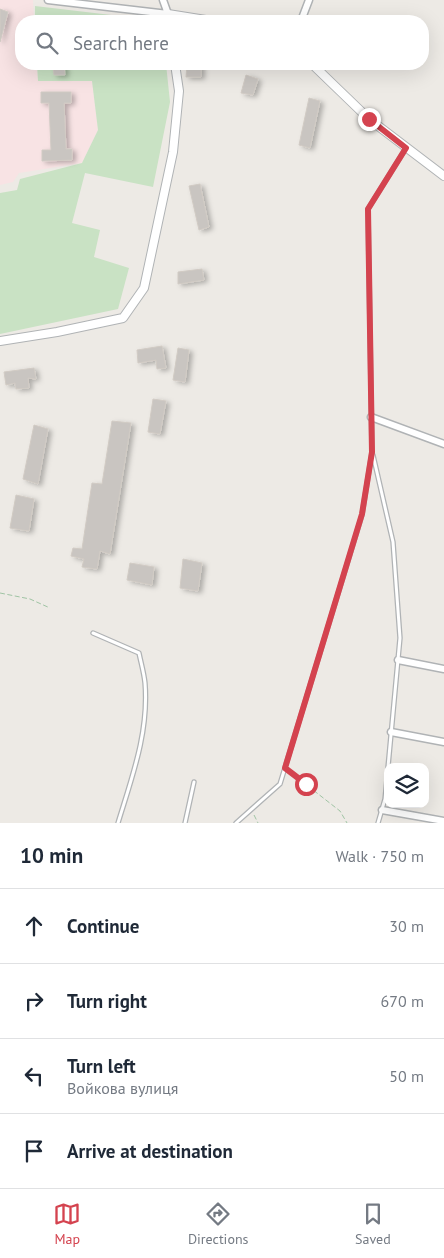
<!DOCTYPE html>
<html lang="en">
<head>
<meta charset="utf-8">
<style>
  :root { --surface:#fff; --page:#f2f2f3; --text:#1f2937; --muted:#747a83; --line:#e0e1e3; --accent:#d4434f }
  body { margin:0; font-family:"PT Sans",sans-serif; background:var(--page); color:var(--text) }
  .controls { position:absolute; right:15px; bottom:15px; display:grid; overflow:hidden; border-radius:10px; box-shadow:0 5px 20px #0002 }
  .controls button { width:45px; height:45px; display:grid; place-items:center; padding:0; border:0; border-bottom:1px solid var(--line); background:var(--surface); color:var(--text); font:25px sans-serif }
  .stop { position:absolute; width:15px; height:15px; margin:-11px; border:4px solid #d4434f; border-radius:50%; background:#fff }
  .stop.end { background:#d4434f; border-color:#fff; box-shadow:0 1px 5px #0008 }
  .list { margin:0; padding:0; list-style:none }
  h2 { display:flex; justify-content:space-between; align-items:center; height:65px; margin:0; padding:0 20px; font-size:21px }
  h2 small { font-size:16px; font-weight:400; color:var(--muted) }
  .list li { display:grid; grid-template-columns:32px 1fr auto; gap:15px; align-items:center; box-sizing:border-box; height:75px; padding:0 20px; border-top:1px solid var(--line) }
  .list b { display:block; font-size:19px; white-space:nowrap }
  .list p { margin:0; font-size:16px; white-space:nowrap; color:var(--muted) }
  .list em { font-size:16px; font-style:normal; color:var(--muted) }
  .icon { flex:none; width:28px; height:28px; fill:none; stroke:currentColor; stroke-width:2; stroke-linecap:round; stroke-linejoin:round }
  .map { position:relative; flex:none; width:444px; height:823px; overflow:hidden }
  .search { position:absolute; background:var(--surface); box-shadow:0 5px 20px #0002; left:15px; right:15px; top:15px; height:55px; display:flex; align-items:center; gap:12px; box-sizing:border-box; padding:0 18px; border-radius:20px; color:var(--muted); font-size:19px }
  .sheet { height:365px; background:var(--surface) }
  nav { display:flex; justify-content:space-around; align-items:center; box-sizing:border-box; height:70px; border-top:1px solid var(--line); background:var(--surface); font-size:14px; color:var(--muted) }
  nav a { display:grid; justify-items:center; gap:2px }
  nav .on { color:var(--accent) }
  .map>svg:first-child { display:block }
  .medical { fill:#f8e3e4 }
  .green { fill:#c9e2c4 }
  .building { fill:#c9c5c1; stroke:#d1cbc4; filter:url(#shadow) }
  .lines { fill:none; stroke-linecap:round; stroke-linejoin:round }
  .service-casing { stroke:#b0b3b5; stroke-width:5.5 }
  .minor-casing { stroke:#b0b3b5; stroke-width:9 }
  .tertiary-casing { stroke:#b0b3b5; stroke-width:10 }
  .path { stroke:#a0c4a4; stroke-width:1; stroke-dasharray:5 2.5; stroke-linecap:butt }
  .service { stroke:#fff; stroke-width:3 }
  .minor { stroke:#fff; stroke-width:6 }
  .tertiary { stroke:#fff; stroke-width:8 }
  .route { stroke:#d4434f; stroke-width:6 }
</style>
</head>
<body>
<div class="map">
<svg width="444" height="823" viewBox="0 0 444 823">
  <defs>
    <filter id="shadow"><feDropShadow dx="3.5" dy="2" stdDeviation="2.5" flood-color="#0004"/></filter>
  </defs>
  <rect width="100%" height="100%" fill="#edeae5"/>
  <!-- medical -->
  <path class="medical" d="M0 0H33L34 21H21V64H37L38 81H92L98 130 82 163 19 173 13 182 0 185Z"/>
  <!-- green -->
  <path class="green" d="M35 6 162 21H35Z
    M37 64H166L170 102 153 187 85 173 72 223 100 230 94 257 129 268 118 309 0 334V193L17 190 20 179 82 163 98 130 92 81H38Z"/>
  <!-- building -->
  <path class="building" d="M0 9 8 12 0 42Z
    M53 64H64L65 75H54Z
    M187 64H201V77H186Z
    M246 75 258 79 253 95 241 93Z
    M41 92H71V103H64L66 149H72V160L42 161V150H51L49 103H41Z
    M309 98 320 101 310 148 299 145Z
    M200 184 209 227 199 230 189 186Z
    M202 269 204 280 178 284V272Z
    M162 346 166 368 157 369 156 360 138 363 137 350Z
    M178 348 189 350 185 382 173 380Z
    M34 368 36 379 28 378 29 388 16 389 15 383 6 385 4 372Z
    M153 399 166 401 160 434 148 432Z
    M112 421 131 423 110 554 100 551 97 569 82 567 84 559 71 556 73 548 82 549 92 483 102 484Z
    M34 425 48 429 38 484 23 479Z
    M16 495 34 499 29 531 10 528Z
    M183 559 202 563 198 591 180 588Z
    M130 563 154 567 152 585 127 580Z"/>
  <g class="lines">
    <defs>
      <path id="service" d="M373 455 393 542 400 638 388 767
        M93 633 139 653C141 663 144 673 145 683 149 732 132 777 118 823
        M185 823 194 782
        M236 823 280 784 362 515 372 452 368 209 406 148
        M378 823 385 799 388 768"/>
      <path id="minor" d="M48 0 168 14 163 0
        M301 21 309 0
        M371 417 444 444
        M398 660 444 669
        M391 732 444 742
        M382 810 444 821"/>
      <path id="tertiary" d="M169 21 168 14 212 21
        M312 64 369 119 444 176
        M0 341 57 332 123 318 144 288 173 152 179 91 175 64"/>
    </defs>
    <!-- service casing -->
    <use href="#service" class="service-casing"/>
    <!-- minor casing -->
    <use href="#minor" class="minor-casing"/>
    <!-- tertiary casing -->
    <use href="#tertiary" class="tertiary-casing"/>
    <!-- path -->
    <path class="path" d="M0 593 30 599 50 608
      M290 772 340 811 347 823
      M254 815 258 823"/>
    <!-- service -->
    <use href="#service" class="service"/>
    <!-- minor -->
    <use href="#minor" class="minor"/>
    <!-- tertiary -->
    <use href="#tertiary" class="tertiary"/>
  </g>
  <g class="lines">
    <!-- route -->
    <path class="route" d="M306 784 285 768 362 514 372 452 368 209 406 148 369 119"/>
  </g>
</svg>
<div class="controls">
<button><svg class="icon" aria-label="layers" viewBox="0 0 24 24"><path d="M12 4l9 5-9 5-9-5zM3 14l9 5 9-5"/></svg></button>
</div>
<div class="stop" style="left:306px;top:784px"></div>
<div class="stop end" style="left:369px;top:119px"></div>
<div class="search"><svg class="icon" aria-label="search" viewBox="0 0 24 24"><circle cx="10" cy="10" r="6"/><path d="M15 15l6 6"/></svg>Search here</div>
</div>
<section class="sheet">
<h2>10 min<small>Walk · 750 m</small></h2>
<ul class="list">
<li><svg class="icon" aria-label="ahead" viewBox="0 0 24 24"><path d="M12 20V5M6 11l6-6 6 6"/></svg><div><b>Continue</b></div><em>30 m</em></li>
<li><svg class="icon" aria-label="right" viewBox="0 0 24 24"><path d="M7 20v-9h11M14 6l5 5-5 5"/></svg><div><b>Turn right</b></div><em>670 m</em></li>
<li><svg class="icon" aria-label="left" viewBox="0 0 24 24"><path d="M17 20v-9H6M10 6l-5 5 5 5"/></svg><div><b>Turn left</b><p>Войкова вулиця</p></div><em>50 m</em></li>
<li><svg class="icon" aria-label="arrive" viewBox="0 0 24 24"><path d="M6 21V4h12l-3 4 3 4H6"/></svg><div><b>Arrive at destination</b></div></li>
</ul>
</section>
<nav>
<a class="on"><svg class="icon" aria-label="map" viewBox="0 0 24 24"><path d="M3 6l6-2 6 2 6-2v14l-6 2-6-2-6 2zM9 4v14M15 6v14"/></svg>Map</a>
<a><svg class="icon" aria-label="directions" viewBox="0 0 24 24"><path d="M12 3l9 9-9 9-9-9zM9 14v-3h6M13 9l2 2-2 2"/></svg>Directions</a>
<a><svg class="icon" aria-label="saved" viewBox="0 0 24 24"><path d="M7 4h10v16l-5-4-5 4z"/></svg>Saved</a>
</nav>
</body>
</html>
